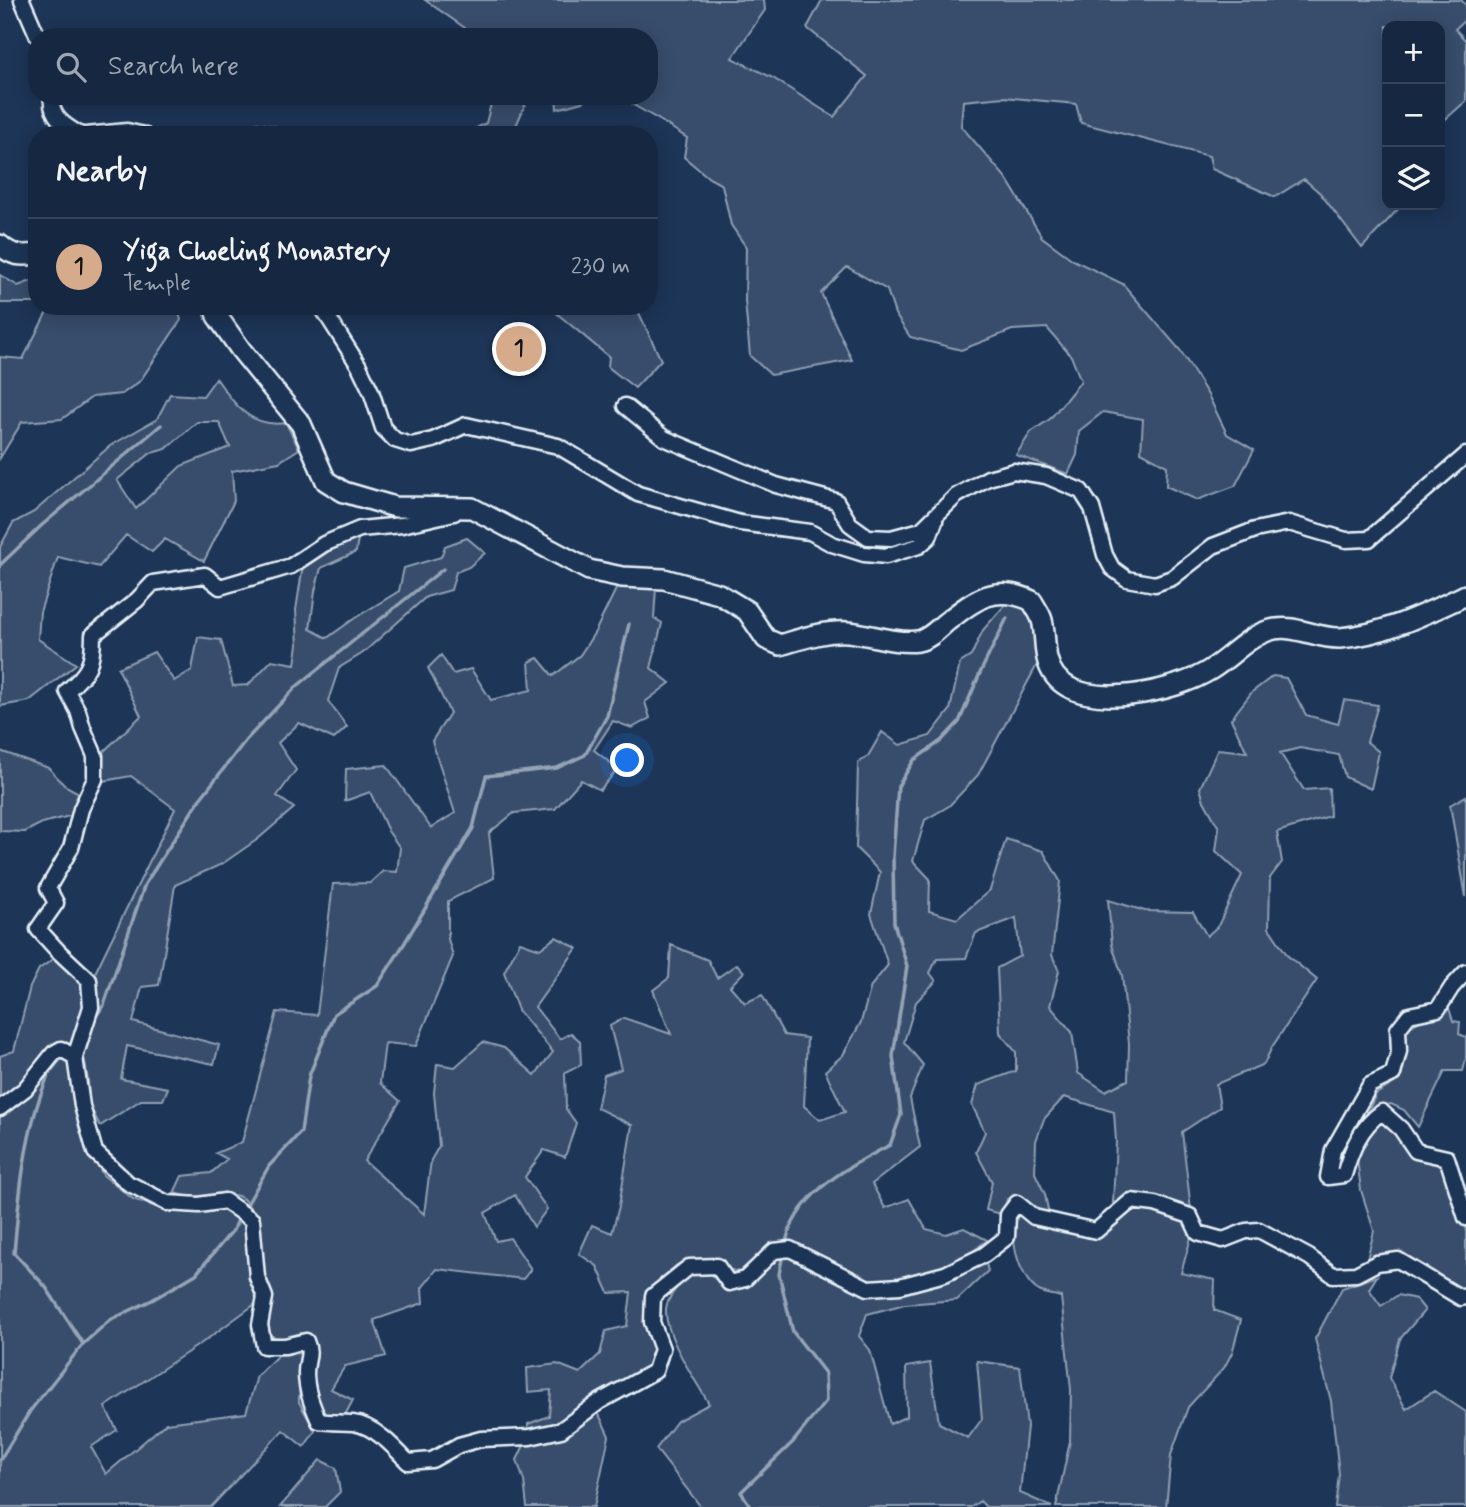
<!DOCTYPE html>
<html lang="en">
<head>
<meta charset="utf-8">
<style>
  :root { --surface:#162841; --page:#1f3048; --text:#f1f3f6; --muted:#9ea6b1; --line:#35445a; --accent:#d6ab8b }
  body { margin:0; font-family:Mynerve,sans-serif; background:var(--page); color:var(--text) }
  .controls { position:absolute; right:21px; top:21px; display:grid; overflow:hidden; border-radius:14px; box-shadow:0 4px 18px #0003 }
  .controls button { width:63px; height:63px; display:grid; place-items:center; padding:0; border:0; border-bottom:2px solid var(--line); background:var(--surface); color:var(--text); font:35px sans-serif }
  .you { position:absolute; left:628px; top:761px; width:24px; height:24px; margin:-18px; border:5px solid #fff; border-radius:50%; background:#1a73e8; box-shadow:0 0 0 10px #1a73e833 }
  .badge { display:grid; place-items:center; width:46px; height:46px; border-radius:50%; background:var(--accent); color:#111; font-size:23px; font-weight:700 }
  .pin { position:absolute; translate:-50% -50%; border:4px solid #fff; box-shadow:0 2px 7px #0006 }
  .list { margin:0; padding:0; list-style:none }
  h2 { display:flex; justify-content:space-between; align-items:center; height:91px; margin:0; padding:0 28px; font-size:30px }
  h2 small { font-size:23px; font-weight:400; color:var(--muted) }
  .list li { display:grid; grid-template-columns:46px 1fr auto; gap:21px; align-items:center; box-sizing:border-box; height:98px; padding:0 28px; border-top:2px solid var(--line) }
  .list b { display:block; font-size:26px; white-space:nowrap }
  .list p { margin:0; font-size:23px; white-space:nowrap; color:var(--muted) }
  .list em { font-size:23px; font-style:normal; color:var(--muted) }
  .icon { flex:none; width:38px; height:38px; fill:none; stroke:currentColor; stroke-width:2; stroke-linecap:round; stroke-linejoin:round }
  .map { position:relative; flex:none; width:1466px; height:1507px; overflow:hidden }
  .search { position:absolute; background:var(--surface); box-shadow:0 4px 18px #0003; left:28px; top:28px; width:630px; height:77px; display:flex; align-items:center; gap:18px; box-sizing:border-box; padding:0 24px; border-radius:28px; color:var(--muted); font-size:26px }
  .panel { position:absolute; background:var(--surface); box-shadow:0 4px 18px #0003; left:28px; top:126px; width:630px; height:189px; border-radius:28px }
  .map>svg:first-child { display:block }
  .green { fill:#374d6c; stroke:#909fb2; stroke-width:2; fill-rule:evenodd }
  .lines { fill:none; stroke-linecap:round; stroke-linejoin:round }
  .stream { stroke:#95a4b5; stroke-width:3.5 }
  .minor-casing { stroke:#e8f1f8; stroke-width:19 }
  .major-casing { stroke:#e8f1f8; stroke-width:24 }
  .minor { stroke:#1d3557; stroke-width:14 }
  .major { stroke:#1d3557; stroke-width:19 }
</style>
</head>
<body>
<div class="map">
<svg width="1466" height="1507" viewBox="0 0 1466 1507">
  <rect width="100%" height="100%" fill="#1d3557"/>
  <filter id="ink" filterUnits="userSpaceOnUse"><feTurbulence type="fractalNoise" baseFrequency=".0143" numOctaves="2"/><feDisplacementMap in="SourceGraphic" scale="14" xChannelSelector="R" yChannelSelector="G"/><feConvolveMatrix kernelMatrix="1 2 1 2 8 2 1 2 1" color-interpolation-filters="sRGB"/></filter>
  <g filter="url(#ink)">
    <!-- green -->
    <path class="green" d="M425 0H764L765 10 732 58 773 78 834 117 867 76 807 28 822 0H1461L1466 5V19L1455 29 1466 41V101L1440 124V26H1387V205H1402L1362 248 1320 193 1304 179 1275 197 1212 169 1209 156 1081 123 1076 104 1004 97 963 101 961 126 1006 178 1042 237 1073 260 1123 284 1180 350 1208 395 1227 434 1254 450 1235 486 1197 500 1166 486 1167 466 1141 452 1143 419 1103 412 1079 431 1077 455 1068 474 1016 455 1031 432 1050 419 1081 381 1071 356 1047 328 1012 330 961 350 910 337 895 314 887 290 847 267 821 293 852 360 771 375 750 356 745 301 746 247 731 225 722 185 709 178 684 157 687 138 661 121 618 96H649V37H478Z
      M493 96H529L512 135H469V132L486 123Z
      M556 96H588L582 102 557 109Z
      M0 275 18 286 37 279V303H0Z
      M50 306H177L181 320 140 381 122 394 92 397 62 419 22 422 0 458V357L23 359Z
      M548 306H630L639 313 661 360 635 388 608 367 609 357Z
      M216 378C235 405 250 428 286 423L299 449 279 462 232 471 234 501 204 561 165 539 152 552 126 535 99 567 58 557 40 612 38 639 76 664 29 701 0 706V547L13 523 34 512 110 446 157 419 170 394 203 396ZM197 422H219L230 447 181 466 136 509 117 480 151 453 166 449Z
      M358 538 356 552 321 568 315 591 310 629 327 638 355 618 399 591 404 568 441 557 445 546 467 538 485 553 469 567 456 572 451 590 426 597 363 653 339 668 328 701 347 727 334 739 299 723 278 743 296 770 277 796 294 808 258 839 222 864 175 885 159 985 142 987 133 1022 219 1045 214 1064 127 1046 121 1079 168 1088 163 1100H141L100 1126 89 1104 88 1080 84 1057 96 1006 93 977 175 809 131 776 103 781 102 753 141 716 118 668 154 652 174 681 192 670 198 637 221 640 233 686 248 685 272 660 295 664 298 645 296 610 303 565 322 552Z
      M618 585 656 588 654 618 662 623 651 668 670 683 645 702 650 718 632 728 613 721 594 750 618 769 600 790 581 780 555 809 514 813 489 833 494 878 448 901V939L453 956 416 1046 385 1043 380 1083 400 1101 364 1161 424 1214 431 1160 439 1146 434 1093 437 1064 455 1067 483 1042 504 1048 535 1075 553 1052 518 1010 504 972 520 942 540 949 556 937 577 948 535 1007 560 1039 571 1033 580 1041 581 1065 565 1073 566 1109 576 1123 565 1157 544 1150 525 1177 547 1209 534 1227 515 1195 485 1213 496 1241 510 1238 531 1269 523 1279 437 1269 422 1288 423 1303 374 1320 386 1356 345 1366 331 1389 353 1400 345 1415 326 1418 312 1396 315 1343 308 1334C292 1337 276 1344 264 1330 265 1304 267 1207 238 1196 227 1192 212 1197 200 1198 192 1198 182 1195 174 1193L182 1176 211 1173 227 1159 216 1153 242 1142 277 1012 317 1015 333 884 370 883 383 871 397 872 400 848 388 831 370 792 345 801 346 769 386 765 431 828 455 813 432 741 450 713 428 668 441 655 453 674 471 669 491 700 531 690 529 662 538 658 553 676 580 655 595 632Z
      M1011 598 1023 601 1032 615 1039 661 978 775 949 806 925 820 913 861 930 879 929 911 957 919 990 890 1006 839 1043 851 1060 881 1052 955 1059 971 1050 1006 1072 1032 1078 1073 1105 1091 1128 1080 1129 1044 1122 975 1112 945 1108 900 1145 911 1193 912 1207 936 1218 926 1242 875 1216 851 1219 828 1204 801 1200 788 1218 749 1247 752 1231 719 1252 692 1273 676 1286 678 1306 715 1338 724 1344 700 1378 705 1367 742 1379 752 1371 789 1345 777 1339 755 1300 748 1280 753 1304 790 1329 788 1330 816 1277 832 1282 862 1270 878 1269 928 1288 956 1317 980 1272 1047 1264 1064 1216 1084 1220 1107 1182 1132 1191 1210 1130 1196 1113 1203 1116 1141 1114 1112 1064 1097 1044 1119 1036 1141 1035 1173 1045 1194 1049 1216 1034 1210 1018 1198 1007 1199 1004 1215 986 1210 992 1182 976 1152 985 1132 972 1105 978 1085 1016 1071V1052L1000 1033 997 968 1020 956 1016 918 976 933 966 958 937 959 930 973 936 981 916 1002 904 1042 923 1065 910 1098 920 1147 872 1184 885 1208 909 1199 926 1229 946 1234 964 1228 987 1240 965 1258 939 1270 898 1280H866L793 1244 773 1243 739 1272 727 1269 718 1258 693 1260 677 1265 664 1276 651 1294 650 1329 655 1350 645 1370 561 1424 528 1433V1424L549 1416 551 1390 528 1392 527 1368 557 1364 580 1373 600 1354 606 1331 627 1326 631 1292 609 1293 597 1266 579 1254 592 1225 612 1233 619 1206 632 1125 597 1108 604 1075 621 1069 610 1026 624 1018 671 1034 653 990 669 978 671 945 708 960 717 978 737 964 744 972 730 986 745 1003 762 995 784 1035 807 1038 804 1106 820 1120 845 1112 825 1071 843 1055 861 1022 871 986 888 965 871 914 880 872 856 848 858 763 868 756 882 732 900 745 930 736 950 710 960 663 971 656 983 630Z
      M0 751 49 768 64 785 79 793 74 815 42 823 25 832 0 831Z
      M1466 796V897L1450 805Z
      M55 958 85 983 87 1008 70 1048 20 1087 0 1098V1056L14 1051 30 987 39 969Z
      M1448 1005 1453 1021 1460 1022 1459 1034 1466 1037V1059L1463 1071H1445L1418 1127 1404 1110 1391 1104 1378 1107 1364 1120 1376 1094 1393 1084 1402 1075 1406 1029C1420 1020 1434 1015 1448 1005Z
      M58 1059 69 1061 90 1150 103 1175 133 1199 171 1212 218 1209 231 1213 249 1227 259 1301 206 1340 105 1407 117 1430 91 1447 106 1474 166 1423 246 1413 257 1376 278 1355 301 1353 299 1402 315 1431 304 1447 283 1430 211 1507H0V1112Z
      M1382 1119 1440 1162 1450 1180 1466 1224V1287C1437 1293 1417 1255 1389 1254 1382 1254 1374 1257 1367 1259L1374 1231 1361 1190 1357 1159 1367 1136Z
      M1135 1205 1187 1220 1192 1234 1181 1273 1215 1280 1214 1310 1241 1320 1232 1353 1224 1368 1188 1407 1171 1455 1166 1507H1056L1070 1441 1071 1390 1061 1297C1055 1295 1045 1294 1039 1291 1018 1279 1006 1229 1018 1209L1098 1234Z
      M776 1257H791L870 1296 903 1289 985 1260 988 1271 957 1300 905 1304 867 1314 859 1336 870 1350 890 1424 907 1416 906 1367 930 1363 939 1423 968 1438 982 1419 977 1361 1020 1367 1027 1426 1020 1493 1052 1507H986L980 1501 971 1507H701L656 1449 677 1421 709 1404C697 1382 659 1329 667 1304 671 1292 681 1283 690 1274H710L723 1286 742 1288Z
      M1377 1276 1369 1289 1381 1306 1398 1295 1416 1299 1425 1310 1400 1339 1389 1378 1406 1409 1434 1391 1466 1412V1507H1335L1339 1474 1331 1401 1315 1339 1342 1288Z
      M597 1410 609 1436 594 1507H527L524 1481 517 1460 526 1441Z
      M320 1460 336 1468 340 1492 325 1507H280Z"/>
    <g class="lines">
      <!-- stream -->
      <path class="stream" d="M0 565 41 526 161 425
        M94 1019 104 1005 145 884 200 799 246 740 296 687 443 569
        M65 1054C59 1061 52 1068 48 1076 25 1129 19 1195 14 1253L45 1286 83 1344
        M245 1208 269 1166 301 1132 309 1076 334 1014 377 986 404 944 473 828 486 776 557 768 585 755 607 716 629 624
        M785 1247C794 1194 847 1168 890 1145L901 1115 893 1056 907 966 894 923 893 857 898 786 914 760 941 741 959 722 981 671 1007 618
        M0 1460 30 1411 83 1344 110 1320 152 1300 196 1274 233 1230 241 1215
        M751 1507 741 1492 793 1442 826 1401 825 1373 793 1332 779 1274 783 1254"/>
      <defs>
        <path id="minor" d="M22 0 38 37
          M52 96C49 116 65 126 81 135
          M86 135 127 131 144 135
          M239 135 259 132 274 135
          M321 306 359 366 371 391 383 428 395 440 411 445 433 440 466 425 558 446 638 494 740 523 810 532 832 544 864 554 886 556 919 546 929 537 935 521
          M625 406 664 438 776 485 836 501 850 524 868 537 891 538 921 530 956 496 988 478 1014 471 1046 476 1081 491 1092 508 1105 555 1112 568 1127 579 1155 584 1172 578 1213 546 1255 530 1289 523 1346 540 1369 539 1466 455
          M454 513 402 525 360 529 324 544 291 566 220 587 205 575 153 583 137 600 93 635C93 664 89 672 67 691L78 711 83 728 95 756V779L81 809 71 848 48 888 56 903 38 929 58 951 89 980 91 1007 75 1057 82 1106 95 1152 128 1183 167 1203 199 1205 225 1201 252 1220 257 1277 265 1297 260 1325 264 1346H285L306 1341C312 1355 306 1359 306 1373 306 1390 312 1405 319 1421 331 1423 342 1422 353 1423 374 1425 395 1448 408 1462L432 1460 459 1445 481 1439 530 1437 561 1430 599 1402 655 1371 662 1349 652 1322 653 1296 689 1267 717 1266 729 1283 745 1279 774 1251 790 1249 868 1288 900 1286 945 1274 984 1255 1007 1237 1008 1215 1017 1203 1034 1217 1096 1231 1131 1201 1155 1204 1190 1216 1198 1233 1223 1240 1246 1231 1259 1230 1309 1257 1333 1275 1356 1274 1377 1263 1398 1260 1461 1298 1466 1296
          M1466 972 1452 987 1438 1009 1409 1015 1398 1029 1399 1051 1393 1074 1370 1085 1333 1150 1328 1177 1344 1175C1351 1151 1360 1127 1382 1112L1401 1129 1416 1151 1447 1158 1466 1218
          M0 1108 25 1089 54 1053 61 1049 75 1057"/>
        <path id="major" d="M0 245C12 256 21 256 37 254
          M214 306 217 316 241 350 301 424 326 481 344 492 395 507 472 508 589 570 622 577 664 579 719 594 747 611 766 639 780 645C801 639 826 630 848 632 870 634 896 644 918 641 929 639 937 630 945 623 976 599 995 583 1032 601 1035 607 1040 613 1042 620 1047 639 1042 659 1055 676 1084 713 1177 691 1210 670 1230 658 1245 639 1267 631 1293 622 1315 639 1340 638 1383 635 1427 613 1466 595"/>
      </defs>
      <!-- minor casing -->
      <use href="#minor" class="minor-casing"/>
      <!-- major casing -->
      <use href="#major" class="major-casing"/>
      <!-- minor -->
      <use href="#minor" class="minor"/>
      <!-- major -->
      <use href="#major" class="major"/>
    </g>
  </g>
</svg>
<div class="controls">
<button>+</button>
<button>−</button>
<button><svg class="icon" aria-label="layers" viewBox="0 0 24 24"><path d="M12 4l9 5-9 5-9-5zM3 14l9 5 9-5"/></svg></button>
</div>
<div class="you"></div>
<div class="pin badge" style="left:519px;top:349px">1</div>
<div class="search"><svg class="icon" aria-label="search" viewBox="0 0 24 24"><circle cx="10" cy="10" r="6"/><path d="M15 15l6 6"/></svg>Search here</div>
<section class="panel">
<h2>Nearby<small></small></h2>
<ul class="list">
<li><span class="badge">1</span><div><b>Yiga Choeling Monastery</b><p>Temple</p></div><em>230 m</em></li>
</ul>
</section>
</div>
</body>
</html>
